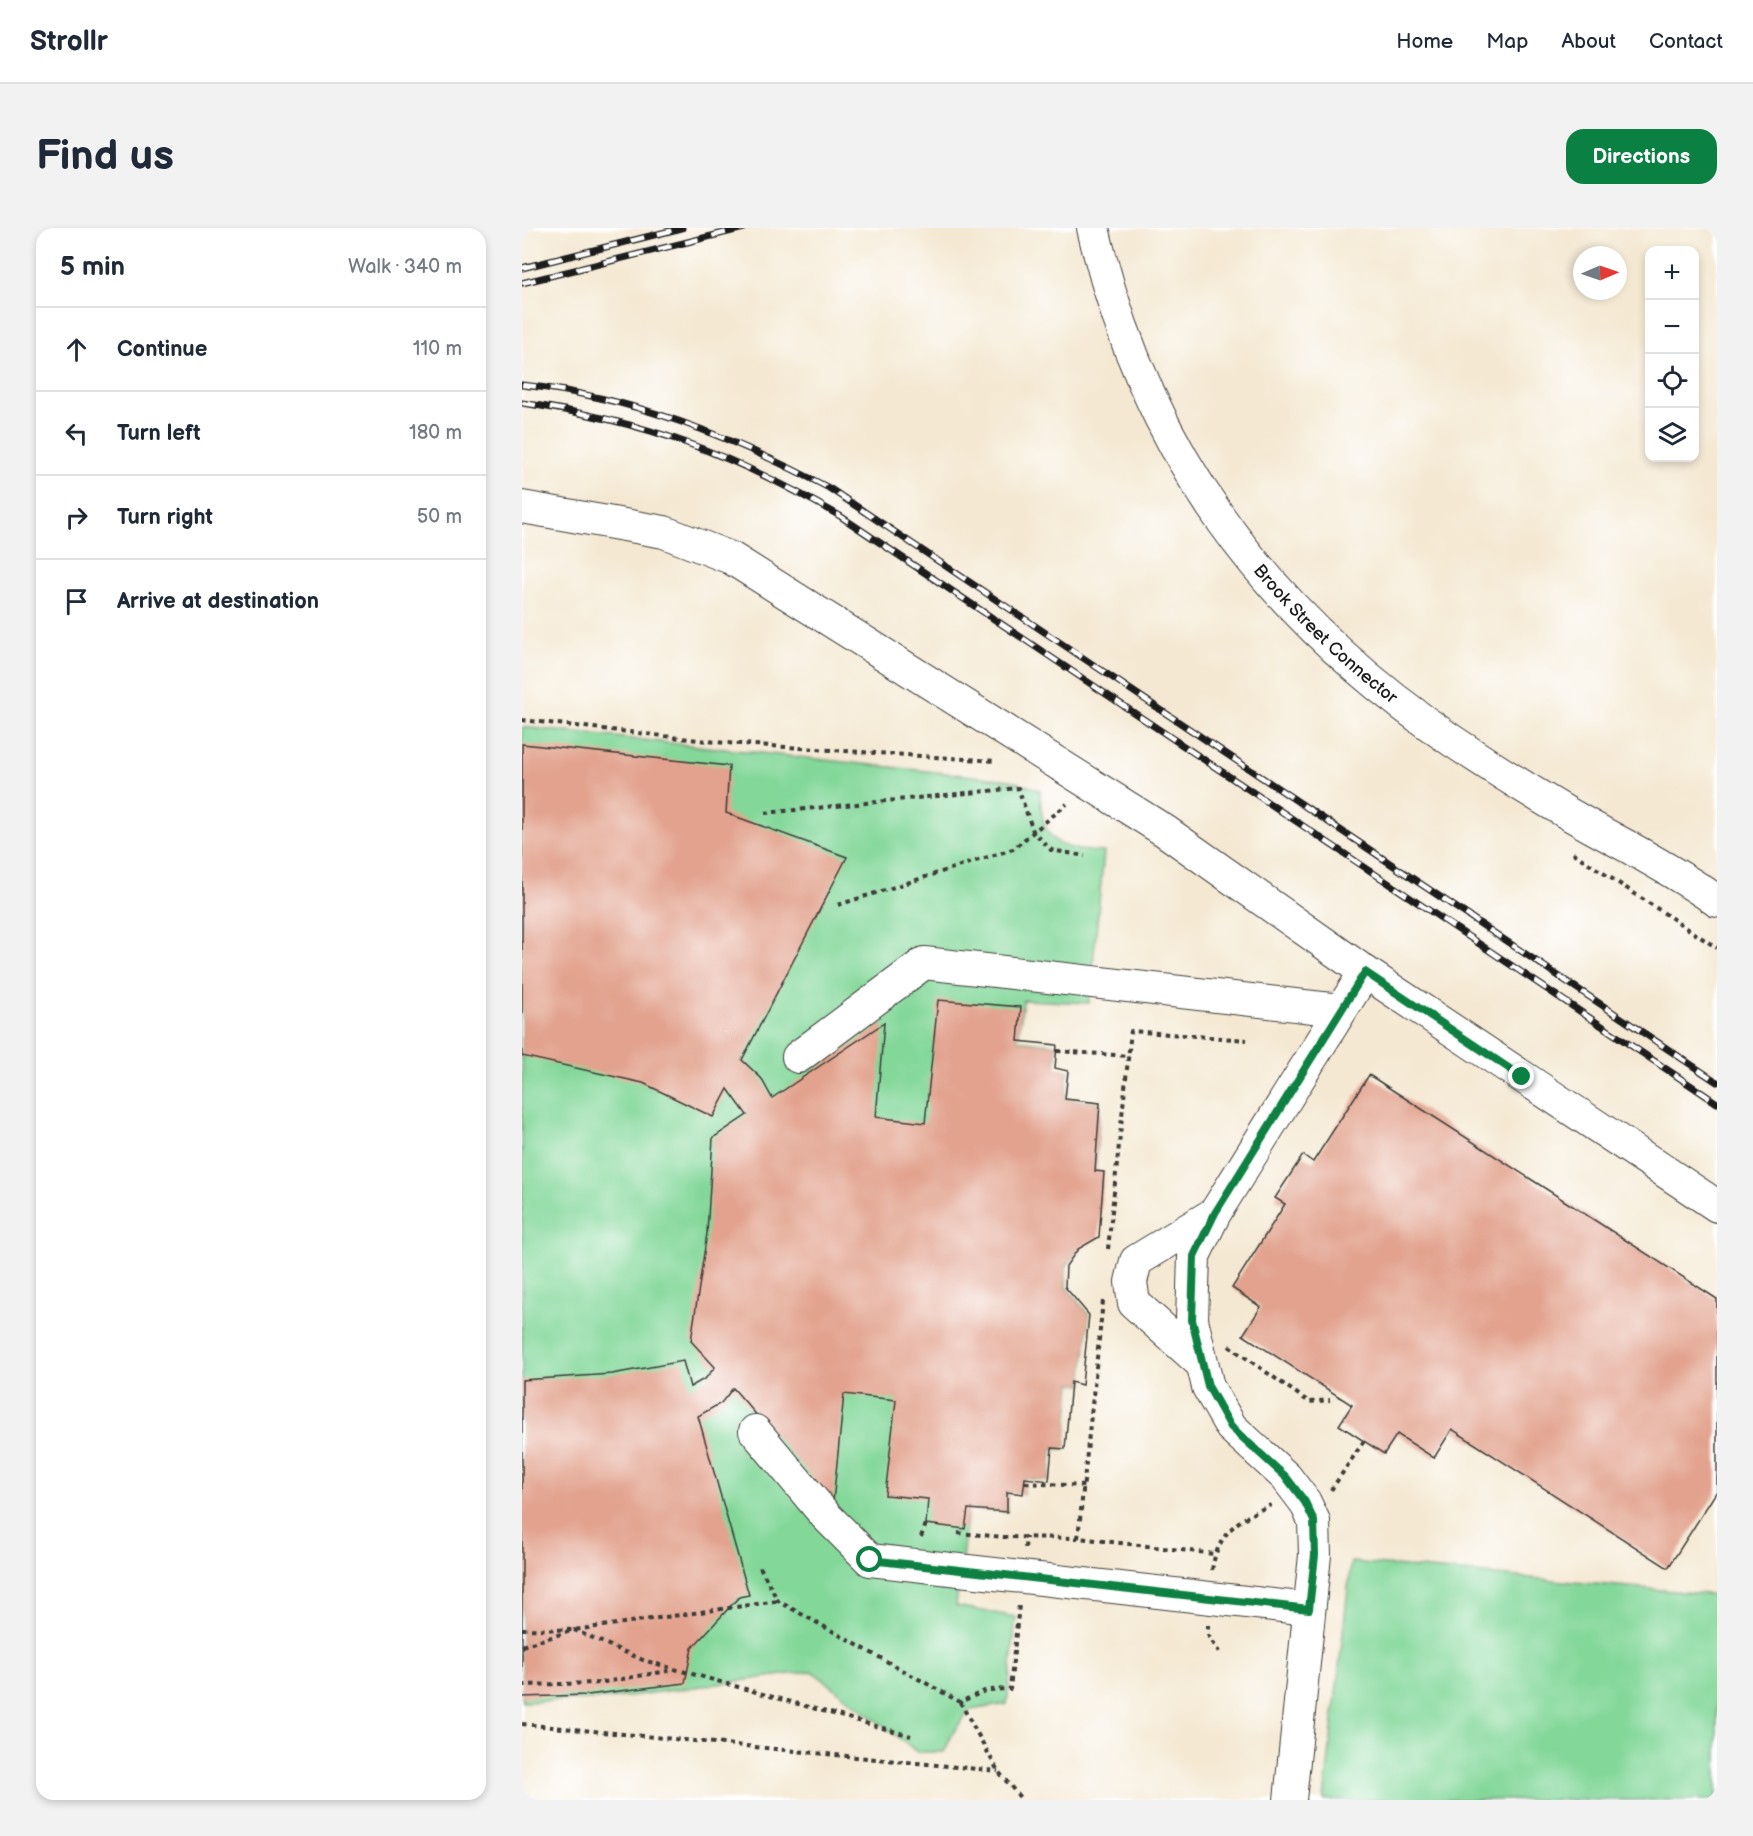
<!DOCTYPE html>
<html lang="en">
<head>
<meta charset="utf-8">
<style>
  :root { --surface:#fff; --page:#f2f2f3; --text:#1f2937; --muted:#747a83; --line:#e0e1e3; --accent:#0b8043 }
  body { margin:0; font-family:"Balsamiq Sans",sans-serif; background:var(--page); color:var(--text) }
  .controls { position:absolute; right:18px; top:18px; display:grid; overflow:hidden; border-radius:12px; box-shadow:0 3px 9px #0003 }
  .controls button { width:54px; height:54px; display:grid; place-items:center; padding:0; border:0; border-bottom:2px solid var(--line); background:var(--surface); color:var(--text); font:30px sans-serif }
  .compass { position:absolute; left:1051px; top:18px; width:54px; height:54px; border-radius:50%; background:var(--surface); box-shadow:0 3px 9px #0003; rotate:88deg }
  .stop { position:absolute; width:18px; height:18px; margin:-14px; border:4px solid #0b8043; border-radius:50%; background:#fff }
  .stop.end { background:#0b8043; border-color:#fff; box-shadow:0 2px 6px #0008 }
  .list { margin:0; padding:0; list-style:none }
  h2 { display:flex; justify-content:space-between; align-items:center; height:78px; margin:0; padding:0 24px; font-size:26px }
  h2 small { font-size:20px; font-weight:400; color:var(--muted) }
  .list li { display:grid; grid-template-columns:39px 1fr auto; gap:18px; align-items:center; box-sizing:border-box; height:84px; padding:0 24px; border-top:2px solid var(--line) }
  .list b { display:block; font-size:22px; white-space:nowrap }
  .list em { font-size:20px; font-style:normal; color:var(--muted) }
  .icon { flex:none; width:33px; height:33px; fill:none; stroke:currentColor; stroke-width:2; stroke-linecap:round; stroke-linejoin:round }
  .map { position:relative; flex:none; width:1195px; height:1572px; overflow:hidden; border-radius:18px }
  header { display:flex; align-items:center; gap:36px; box-sizing:border-box; height:84px; padding:0 30px; background:var(--surface); border-bottom:2px solid var(--line) }
  header strong { font-size:28px }
  nav { display:flex; gap:33px; margin-inline-start:auto; font-size:21px }
  .intro { display:flex; align-items:center; justify-content:space-between; box-sizing:border-box; height:144px; padding:0 36px }
  h1 { margin:0; font-size:42px }
  .button { padding:15px 27px; border-radius:18px; background:var(--accent); color:#fff; font-size:21px; font-weight:700 }
  main { display:flex; gap:36px; padding:0 36px }
  aside { flex:1; background:var(--surface); border-radius:18px; box-shadow:0 3px 9px #0003 }
  .map>svg:first-child { display:block }
  .green { fill:#82d799; stroke:#4f7a5a; stroke-width:1.5 }
  .building { fill:#e2a28d }
  .lines { fill:none; stroke-linecap:round; stroke-linejoin:round }
  .minor-casing { stroke:#3c3b37; stroke-width:34 }
  .path { stroke:#3c3b37; stroke-width:4; stroke-dasharray:4.5 4.5; stroke-linecap:butt }
  .minor { stroke:#fff; stroke-width:32 }
  .rail-casing { stroke:#1c1c1c; stroke-width:7 }
  .rail { stroke:#fff; stroke-width:4.5; stroke-dasharray:14; stroke-linecap:butt }
  .route { stroke:#0b8043; stroke-width:8 }
  .labels { text-anchor:middle; stroke-width:4.5; stroke-linejoin:round; paint-order:stroke }
  .street-label { font-size:18px; fill:#1c1c1c; stroke:#fff }
</style>
</head>
<body>
<header>
<strong>Strollr</strong>
<nav><a>Home</a><a>Map</a><a>About</a><a>Contact</a></nav>
</header>
<div class="intro"><h1>Find us</h1><a class="button">Directions</a></div>
<main>
<aside>
<h2>5 min<small>Walk · 340 m</small></h2>
<ul class="list">
<li><svg class="icon" aria-label="ahead" viewBox="0 0 24 24"><path d="M12 20V5M6 11l6-6 6 6"/></svg><div><b>Continue</b></div><em>110 m</em></li>
<li><svg class="icon" aria-label="left" viewBox="0 0 24 24"><path d="M17 20v-9H6M10 6l-5 5 5 5"/></svg><div><b>Turn left</b></div><em>180 m</em></li>
<li><svg class="icon" aria-label="right" viewBox="0 0 24 24"><path d="M7 20v-9h11M14 6l5 5-5 5"/></svg><div><b>Turn right</b></div><em>50 m</em></li>
<li><svg class="icon" aria-label="arrive" viewBox="0 0 24 24"><path d="M6 21V4h12l-3 4 3 4H6"/></svg><div><b>Arrive at destination</b></div></li>
</ul>
</aside>
<div class="map">
<svg width="1195" height="1572" viewBox="0 0 1195 1572">
  <rect width="100%" height="100%" fill="#fff"/>
  <filter id="ink" filterUnits="userSpaceOnUse"><feTurbulence type="fractalNoise" baseFrequency=".0167" numOctaves="2"/><feDisplacementMap in="SourceGraphic" scale="12" xChannelSelector="R" yChannelSelector="G"/><feConvolveMatrix kernelMatrix="1 2 1 2 8 2 1 2 1" color-interpolation-filters="sRGB"/></filter>
  <filter id="wash" filterUnits="userSpaceOnUse"><feTurbulence type="fractalNoise" baseFrequency=".008" numOctaves="4" result="noise"/><feDisplacementMap in="SourceGraphic" scale="24" xChannelSelector="R" yChannelSelector="G"/><feGaussianBlur stdDeviation="1.35" result="paint"/><feColorMatrix in="noise" values="0 0 0 0 0 0 0 0 0 0 0 0 0 0 0 0 0 1.4 0 .05"/><feComposite in="paint" operator="in"/></filter>
  <g filter="url(#wash)">
    <rect width="100%" height="100%" fill="#f4e8d2"/>
    <!-- green -->
    <path class="green" d="M0 499 488 552 518 562C519 613 533 622 582 624L567 775 501 772 496 812 535 817 533 840 546 843 543 871 578 875 573 943 556 1021 544 1039V1059L567 1087 560 1157 549 1155 543 1221H530L527 1253 503 1250 501 1266 485 1264V1284L446 1281 434 1378 494 1389 485 1476 448 1482 432 1503 422 1524H395L290 1443 86 1471 0 1474Z
      M829 1334 1195 1367V1572H802Z"/>
    <g id="blocks">
      <!-- building -->
      <path class="building" d="M0 516 207 538 204 585 325 629 220 832 239 850 250 870 362 795 354 889 403 895 416 772 499 779 496 813 535 817 533 840 546 843 543 871 578 875 573 943 582 944 577 1009 556 1021 544 1038 543 1059 567 1087 560 1157 549 1154 543 1221 530 1220 527 1253 503 1250 501 1266 485 1264V1284L446 1281 443 1301 404 1296 406 1271 363 1267 374 1172 322 1166 311 1274 211 1160 199 1175 176 1188 227 1367 217 1369 170 1420 163 1455 65 1467 0 1469V1152L90 1146 161 1133 168 1159 184 1150 193 1139 169 1113 185 1005 191 910 225 887 206 861 191 889 121 855 0 828Z
        M847 847 1195 1071V1263L1146 1340 930 1201 912 1230 875 1206 862 1226 817 1197 830 1177 721 1107 739 1079 710 1060 763 976 753 970 781 927 791 934Z"/>
    </g>
  </g>
  <g filter="url(#ink)">
    <use href="#blocks" fill-opacity="0" stroke="#3c3b37" stroke-width="1.5"/>
    <g class="lines">
      <defs>
        <g id="minor">
          <path id="s1" d="M571 0C622 221 742 385 929 512 980 546 1034 580 1088 609 1125 629 1161 649 1195 673"/>
          <path d="M0 279 142 304 209 330 643 603 843 744 693 985 672 1028 670 1092 686 1159 709 1199 764 1249 783 1274 792 1293 793 1327 768 1572"/>
          <path d="M843 744 1195 978"/>
          <path d="M276 829 402 735 818 782"/>
          <path d="M679 1135 612 1075 609 1054 614 1033 693 985"/>
          <path d="M233 1203 304 1288 348 1332 787 1381"/>
        </g>
      </defs>
      <!-- minor casing -->
      <use href="#minor" class="minor-casing"/>
      <!-- path -->
      <path class="path" d="M0 492 204 515 474 533
        M243 585 496 560 511 603 529 622 563 628
        M1051 625 1195 720
        M316 677 491 621 545 576
        M535 823 607 828
        M586 1021 609 803 725 812
        M581 1073 556 1310 693 1326
        M707 1118 787 1174 808 1172
        M503 1255 562 1258
        M809 1262 842 1213
        M436 1305 482 1309 556 1310
        M399 1309 404 1296
        M503 1320 504 1309
        M238 1339 256 1373 438 1474 465 1462 488 1461 497 1377
        M690 1342C696 1304 716 1291 749 1277
        M686 1397V1407L697 1424
        M0 1401 52 1402 256 1373
        M0 1418 52 1402 121 1432 389 1508
        M0 1457 77 1455 151 1442
        M438 1474 476 1543 500 1572
        M0 1496 476 1543"/>
      <!-- minor -->
      <use href="#minor" class="minor"/>
      <defs>
        <path id="rail" d="M0 40 160 0
          M0 55 222 0
          M0 157C109 168 210 209 307 260L1195 854
          M0 175C124 193 210 226 318 288L1195 875"/>
      </defs>
      <!-- rail casing -->
      <use href="#rail" class="rail-casing"/>
      <!-- rail -->
      <use href="#rail" class="rail"/>
    </g>
  </g>
  <g class="lines" filter="url(#ink)">
    <!-- route -->
    <path class="route" d="M348 1332 787 1381 793 1327 792 1293 783 1274 764 1249 709 1199 686 1158 670 1092 672 1028 693 985 843 744 1000 849"/>
  </g>
  <g class="labels">
    <!-- street labels -->
    <g class="street-label">
      <text dy="6" stroke="none"><textPath href="#s1" startOffset="476">Brook Street Connector</textPath></text>
    </g>
  </g>
</svg>
<div class="controls">
<button>+</button>
<button>−</button>
<button><svg class="icon" aria-label="locate" viewBox="0 0 24 24"><circle cx="12" cy="12" r="6"/><path d="M12 2v4M12 18v4M2 12h4M18 12h4"/></svg></button>
<button><svg class="icon" aria-label="layers" viewBox="0 0 24 24"><path d="M12 4l9 5-9 5-9-5zM3 14l9 5 9-5"/></svg></button>
</div>
<svg class="compass" viewBox="-18 -18 36 36"><path d="M0-13l5 13h-10z" fill="#e53935"/><path d="M0 13l5-13h-10z" fill="#747a83"/></svg>
<div class="stop" style="left:348px;top:1332px"></div>
<div class="stop end" style="left:1000px;top:849px"></div>
</div>
</main>
</body>
</html>
